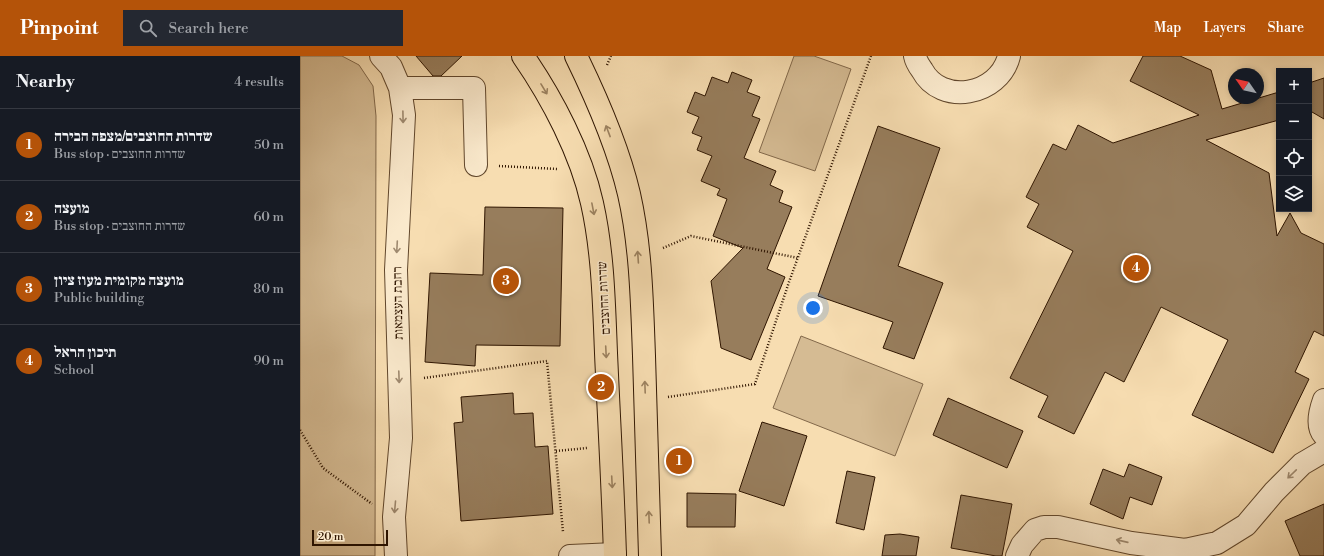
<!DOCTYPE html>
<html lang="en">
<head>
<meta charset="utf-8">
<style>
  :root { --surface:#171b24; --page:#242831; --text:#f1f3f6; --muted:#9ea1a6; --line:#363941; --accent:#b45309 }
  body { margin:0; font-family:"Libre Bodoni","Frank Ruhl Libre",serif; background:var(--page); color:var(--text) }
  .controls { position:absolute; right:12px; top:12px; display:grid; overflow:hidden; border-radius:0px; box-shadow:0 2px 6px #0003 }
  .controls button { width:36px; height:36px; display:grid; place-items:center; padding:0; border:0; border-bottom:1px solid var(--line); background:var(--surface); color:var(--text); font:20px sans-serif }
  .compass { position:absolute; left:928px; top:12px; width:36px; height:36px; border-radius:50%; background:var(--surface); box-shadow:0 2px 6px #0003; rotate:304deg }
  .scale { position:absolute; left:12px; bottom:10px; width:76px; box-sizing:border-box; padding-left:4px; border:2px solid #2f1500; border-top:0; font-size:11px; line-height:14px; white-space:nowrap; color:#2f1500; -webkit-text-stroke:3px #fae9cc; paint-order:stroke }
  .you { position:absolute; left:513px; top:252px; width:14px; height:14px; margin:-10px; border:3px solid #fff; border-radius:50%; background:#1a73e8; box-shadow:0 0 0 6px #1a73e833 }
  .badge { display:grid; place-items:center; width:26px; height:26px; border-radius:50%; background:var(--accent); color:#fff; font-size:13px; font-weight:700 }
  .pin { position:absolute; translate:-50% -50%; border:2px solid #fff; box-shadow:0 1px 4px #0006 }
  .list { margin:0; padding:0; list-style:none }
  h2 { display:flex; justify-content:space-between; align-items:center; height:52px; margin:0; padding:0 16px; font-size:17px }
  h2 small { font-size:13px; font-weight:400; color:var(--muted) }
  .list li { display:grid; grid-template-columns:26px 1fr auto; gap:12px; align-items:center; box-sizing:border-box; height:72px; padding:0 16px; border-top:1px solid var(--line) }
  .list b { display:block; font-size:15px; white-space:nowrap }
  .list p { margin:0; font-size:13px; white-space:nowrap; color:var(--muted) }
  .list em { font-size:13px; font-style:normal; color:var(--muted) }
  .icon { flex:none; width:22px; height:22px; fill:none; stroke:currentColor; stroke-width:2; stroke-linecap:round; stroke-linejoin:round }
  .map { position:relative; flex:none; width:1024px; height:500px; overflow:hidden }
  header { display:flex; align-items:center; gap:24px; box-sizing:border-box; height:56px; padding:0 20px; background:var(--accent); color:#fff }
  header strong { font-size:19px }
  nav { display:flex; gap:22px; margin-inline-start:auto; font-size:14px }
  .search { width:280px; height:36px; background:var(--page); display:flex; align-items:center; gap:10px; box-sizing:border-box; padding:0 14px; border-radius:0px; color:var(--muted); font-size:15px }
  main { display:flex }
  aside { flex:1; background:var(--surface) }
  .map>svg:first-child { display:block }
  .green { fill:#d5bb93; stroke:#82684a }
  .building { fill:#977d5c; stroke:#2f1500 }
  .lines { fill:none; stroke-linecap:round; stroke-linejoin:round }
  .minor-casing { stroke:#61472c; stroke-width:24 }
  .major-casing { stroke:#2f1500; stroke-width:24 }
  .path { stroke:#2f1500; stroke-width:2.5; stroke-dasharray:1 2; stroke-linecap:butt }
  .minor { stroke:#fae9cc; stroke-width:22 }
  .major { stroke:#f7ddb1; stroke-width:22 }
  .oneway { stroke:#9d8361 }
  .oneway2 { stroke:#9f8a70 }
  .labels { text-anchor:middle; stroke-width:3; stroke-linejoin:round; paint-order:stroke }
  .street-label { font-size:13px; fill:#2f1500; stroke:#fae9cc }
</style>
</head>
<body>
<header>
<strong>Pinpoint</strong>
<div class="search"><svg class="icon" aria-label="search" viewBox="0 0 24 24"><circle cx="10" cy="10" r="6"/><path d="M15 15l6 6"/></svg>Search here</div>
<nav><a>Map</a><a>Layers</a><a>Share</a></nav>
</header>
<main>
<aside>
<h2>Nearby<small>4 results</small></h2>
<ul class="list">
<li><span class="badge">1</span><div><b>שדרות החוצבים/מצפה הבירה</b><p>Bus stop · שדרות החוצבים</p></div><em>50 m</em></li>
<li><span class="badge">2</span><div><b>מועצה</b><p>Bus stop · שדרות החוצבים</p></div><em>60 m</em></li>
<li><span class="badge">3</span><div><b>מועצה מקומית מעוז ציון</b><p>Public building</p></div><em>80 m</em></li>
<li><span class="badge">4</span><div><b>תיכון הראל</b><p>School</p></div><em>90 m</em></li>
</ul>
</aside>
<div class="map">
<svg width="1024" height="500" viewBox="0 0 1024 500">
  <rect width="100%" height="100%" fill="#f7ddb1"/>
  <filter id="stains"><feTurbulence type="fractalNoise" baseFrequency=".005" numOctaves="4"/><feColorMatrix values="0 0 0 0 .2 0 0 0 0 .09 0 0 0 0 .02 0 0 0 .5 -.17"/></filter>
  <radialGradient id="worn" r=".72"><stop offset=".6" stop-color="#630" stop-opacity="0"/><stop offset="1" stop-color="#630" stop-opacity=".3"/></radialGradient>
  <!-- green -->
  <path class="green" d="M0 0H42L59 9 73 30 76 60 75 500H0Z
    M494 0H514L551 13 515 115 459 96Z
    M501 280 623 328 595 400 473 352Z"/>
  <!-- building -->
  <path class="building" d="M116 0H162L141 20H133Z
    M843 0H880L911 14 922 53 979 36V64L906 84 969 117 977 180 990 157 1001 177 1024 188V280L1014 275 995 316 1009 323 973 397 892 359 928 284 861 251 824 326 805 316 774 378 738 361 748 340 710 322 773 195 727 171 739 148 726 141 753 88 766 94 778 69 813 87 899 59 830 25Z
    M432 16 452 24 447 36 460 41 452 60 460 63 444 102 476 115 470 129 483 135 479 146 492 151 467 213 485 221 451 304 421 292 411 225 443 192 413 180 427 143 417 139 420 133 401 125 412 100 397 94 402 81 392 77 399 61 387 56 395 36 405 40 412 21 428 27Z
    M1024 22V63L1012 56H1009V27Z
    M578 70 640 92 598 210 643 227 614 303 583 292 593 266 518 240Z
    M185 151 263 152 260 290 176 289 175 310 125 306 130 217 183 219Z
    M213 337 214 358 233 357 235 391 248 390 253 458 161 465 154 367 163 366 161 341Z
    M648 342 723 375 707 412 633 379Z
    M462 366 507 380 484 450 439 435Z
    M829 408 862 421 852 449 830 441 823 463 790 448 803 413 824 421Z
    M547 415 575 421 564 474 536 467Z
    M387 437 436 438 435 471H387Z
    M661 439 712 448 702 500H696L651 492Z
    M1024 448V500H1000L985 465Z
    M600 478 619 481 616 500H582L585 479Z"/>
  <g class="lines">
    <defs>
      <path id="minor" d="M81 0 91 11 100 32 104 59 96 214 101 382 94 461 96 500
        M615 0C616 5 619 10 622 14 641 50 699 40 709 0
        M100 32H174L176 109
        M1024 344C1020 355 1016 370 1024 379
        M270 500 315 498
        M717 500 722 489 735 474 744 471H758L831 487 885 494 917 487 946 469 974 436 1002 408 1024 395"/>
      <path id="major" d="M223 0C252 42 281 97 292 147 303 196 304 247 306 297 309 365 313 432 315 500
        M276 0C297 43 318 91 329 138 341 191 342 246 344 300 346 367 348 434 350 500"/>
    </defs>
    <!-- minor casing -->
    <use href="#minor" class="minor-casing"/>
    <!-- major casing -->
    <use href="#major" class="major-casing"/>
    <!-- path -->
    <path class="path" d="M307 9 311 0
      M199 110 258 113
      M363 192 391 180 498 202
      M124 322 247 305 263 476
      M368 341 455 328 489 226 571 0
      M0 374 23 412 72 448
      M256 395 287 392"/>
    <!-- minor -->
    <use href="#minor" class="minor"/>
    <!-- major -->
    <use href="#major" class="major"/>
  </g>
  <!-- one-way arrows -->
  <defs><path id="oneway-shaft" d="M-6 0H5M1.5-3L5.5 0L1.5 3" fill="none" stroke-width="1.6" stroke-linecap="round" stroke-linejoin="round"/></defs>
  <g class="oneway">
    <use href="#oneway-shaft" transform="translate(244 33) rotate(59)"/>
    <use href="#oneway-shaft" transform="translate(308 75) rotate(-111)"/>
    <use href="#oneway-shaft" transform="translate(293 153) rotate(79)"/>
    <use href="#oneway-shaft" transform="translate(338 201) rotate(-94)"/>
    <use href="#oneway-shaft" transform="translate(306 296) rotate(87)"/>
    <use href="#oneway-shaft" transform="translate(345 331) rotate(-92)"/>
    <use href="#oneway-shaft" transform="translate(312 426) rotate(87)"/>
    <use href="#oneway-shaft" transform="translate(349 461) rotate(-92)"/>
  </g>
  <g class="oneway2">
    <use href="#oneway-shaft" transform="translate(103 61) rotate(89)"/>
    <use href="#oneway-shaft" transform="translate(97 191) rotate(93)"/>
    <use href="#oneway-shaft" transform="translate(99 321) rotate(88)"/>
    <use href="#oneway-shaft" transform="translate(992 418) rotate(136)"/>
    <use href="#oneway-shaft" transform="translate(95 451) rotate(95)"/>
    <use href="#oneway-shaft" transform="translate(822 485) rotate(-167)"/>
  </g>
  <g class="labels">
    <!-- street labels -->
    <g class="street-label">
      <text transform="translate(303 242) rotate(-93)" y="5">שדרות החוצבים</text>
      <text transform="translate(97 247) rotate(-91)" y="5">רחבת העצמאות</text>
    </g>
  </g>
  <rect width="100%" height="100%" filter="url(#stains)"/>
  <rect width="100%" height="100%" fill="url(#worn)"/>
</svg>
<div class="controls">
<button>+</button>
<button>−</button>
<button><svg class="icon" aria-label="locate" viewBox="0 0 24 24"><circle cx="12" cy="12" r="6"/><path d="M12 2v4M12 18v4M2 12h4M18 12h4"/></svg></button>
<button><svg class="icon" aria-label="layers" viewBox="0 0 24 24"><path d="M12 4l9 5-9 5-9-5zM3 14l9 5 9-5"/></svg></button>
</div>
<svg class="compass" viewBox="-18 -18 36 36"><path d="M0-13l5 13h-10z" fill="#e53935"/><path d="M0 13l5-13h-10z" fill="#9ea1a6"/></svg>
<div class="scale">20 m</div>
<div class="you"></div>
<div class="pin badge" style="left:379px;top:405px">1</div>
<div class="pin badge" style="left:301px;top:331px">2</div>
<div class="pin badge" style="left:206px;top:225px">3</div>
<div class="pin badge" style="left:836px;top:212px">4</div>
</div>
</main>
</body>
</html>
